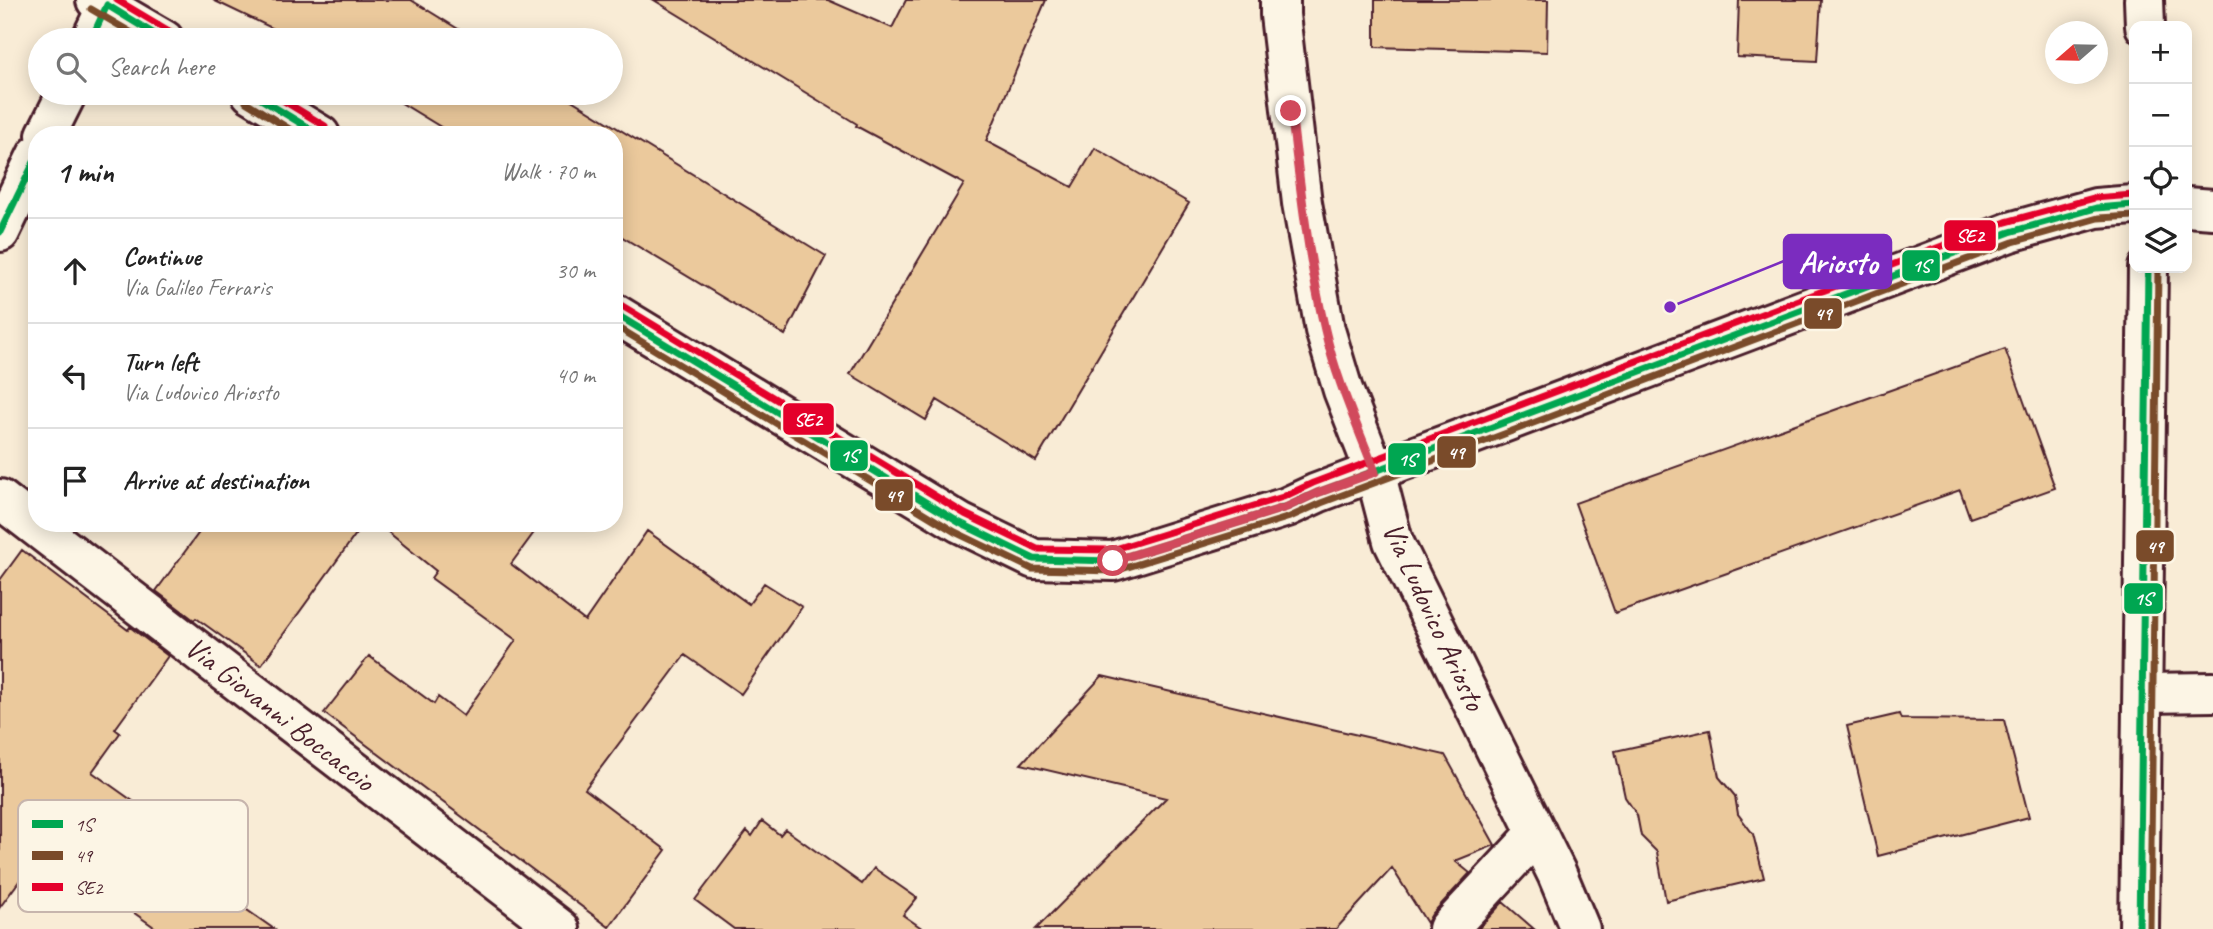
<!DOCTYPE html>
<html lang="en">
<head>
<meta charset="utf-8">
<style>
  :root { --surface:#fff; --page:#f6f6f6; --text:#222; --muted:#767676; --line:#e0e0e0 }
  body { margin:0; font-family:Caveat,sans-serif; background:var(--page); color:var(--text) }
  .controls { position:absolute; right:21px; top:21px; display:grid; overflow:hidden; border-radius:14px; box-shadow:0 4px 18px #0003 }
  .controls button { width:63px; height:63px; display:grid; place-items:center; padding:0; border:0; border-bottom:2px solid var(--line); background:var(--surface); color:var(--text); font:35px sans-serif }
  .compass { position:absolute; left:2045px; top:21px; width:63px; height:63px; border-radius:50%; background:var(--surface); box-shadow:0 4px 18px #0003; rotate:250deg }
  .stop { position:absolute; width:21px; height:21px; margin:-16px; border:5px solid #d1495b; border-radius:50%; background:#fff }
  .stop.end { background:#d1495b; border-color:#fff; box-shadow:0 2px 7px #0008 }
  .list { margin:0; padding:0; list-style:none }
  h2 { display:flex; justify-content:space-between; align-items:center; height:91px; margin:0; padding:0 28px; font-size:30px }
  h2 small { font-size:23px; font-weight:400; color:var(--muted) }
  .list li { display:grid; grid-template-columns:46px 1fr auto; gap:21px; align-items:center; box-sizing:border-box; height:105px; padding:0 28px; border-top:2px solid var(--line) }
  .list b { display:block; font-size:26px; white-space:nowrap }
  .list p { margin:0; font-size:23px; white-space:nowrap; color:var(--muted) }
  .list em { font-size:23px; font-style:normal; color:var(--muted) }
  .icon { flex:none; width:38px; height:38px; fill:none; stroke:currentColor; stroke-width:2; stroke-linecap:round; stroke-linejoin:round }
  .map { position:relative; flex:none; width:2213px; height:929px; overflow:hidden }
  .search { position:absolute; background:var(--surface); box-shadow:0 4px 18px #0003; left:28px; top:28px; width:595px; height:77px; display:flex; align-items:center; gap:18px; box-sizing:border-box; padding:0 24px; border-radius:38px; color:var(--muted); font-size:26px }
  .panel { position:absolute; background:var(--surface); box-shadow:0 4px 18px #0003; left:28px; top:126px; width:595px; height:406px; border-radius:28px }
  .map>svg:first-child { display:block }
  .building { fill:#ebc99c; stroke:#4a1f2b; stroke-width:2 }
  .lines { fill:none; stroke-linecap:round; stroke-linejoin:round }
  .minor-casing { stroke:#4a1f2b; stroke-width:44 }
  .tertiary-casing { stroke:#4a1f2b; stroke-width:44 }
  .secondary-casing { stroke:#4a1f2b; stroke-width:44 }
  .minor { stroke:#fcf5e5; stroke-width:38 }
  .tertiary { stroke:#fcf5e5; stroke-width:38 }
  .secondary { stroke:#fcf5e5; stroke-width:38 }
  .bus-1-casing { stroke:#fcf5e5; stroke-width:12 }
  .bus-2-casing { stroke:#fcf5e5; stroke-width:12 }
  .bus-3-casing { stroke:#fcf5e5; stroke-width:12 }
  .bus-1 { stroke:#00a651; stroke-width:7 }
  .bus-2 { stroke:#7a4b2a; stroke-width:7 }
  .bus-3 { stroke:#e4002b; stroke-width:7 }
  .route { stroke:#d1495b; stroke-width:9 }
  .labels { text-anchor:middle; stroke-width:7; stroke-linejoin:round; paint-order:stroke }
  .street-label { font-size:30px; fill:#4a1f2b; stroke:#fcf5e5 }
  .key { fill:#fcf5e5; stroke:#c7b5ad; stroke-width:2 }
  .key-label { font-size:19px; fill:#4a1f2b }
  .leader { fill:none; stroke:#7b2cbf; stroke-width:2.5 }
  .callout-dot { fill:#7b2cbf; stroke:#fcf5e5; stroke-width:2.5 }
  .callout { fill:#7b2cbf; stroke:#7b2cbf; stroke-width:2.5 }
  .callout-label { font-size:32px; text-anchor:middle; font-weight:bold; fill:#fff }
  .line-badge { stroke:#fcf5e5; stroke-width:2.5 }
  .badge-label { font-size:19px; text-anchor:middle; font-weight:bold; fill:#fff }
</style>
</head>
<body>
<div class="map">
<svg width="2213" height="929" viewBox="0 0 2213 929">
  <rect width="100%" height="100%" fill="#f9ecd6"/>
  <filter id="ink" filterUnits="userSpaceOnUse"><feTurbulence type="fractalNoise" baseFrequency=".0143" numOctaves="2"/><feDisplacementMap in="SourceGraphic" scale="14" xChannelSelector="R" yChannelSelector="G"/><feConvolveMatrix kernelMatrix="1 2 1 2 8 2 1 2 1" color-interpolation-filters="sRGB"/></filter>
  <g filter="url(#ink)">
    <!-- building -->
    <path class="building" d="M213 0H411L476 40H297Z
      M654 0H828L892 28 906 0H1046L986 141 1072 187 1095 148 1189 203 1036 461 937 400 926 420 850 374 964 184 856 126 857 124Z
      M1375 0H1548L1547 52 1375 47Z
      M1739 0H1821L1817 61 1737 57Z
      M385 93H560L826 256 785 335 614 232V135H454Z
      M2005 349 2055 488 1970 518 1960 490 1615 613 1575 503Z
      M206 523H364L261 665 196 618 194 620 156 591Z
      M377 523H541L511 564 585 621 647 531 749 604 764 583 802 607 741 694 685 655 585 789 666 850 609 927 324 713 369 656 434 704 438 697 463 716 516 640 431 578 436 571Z
      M22 550 128 630 130 627 168 656 115 729 120 733 92 772 206 853 198 864 225 884 220 891 274 929H157L43 849 0 907V580Z
      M1102 676 1445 755 1495 845 1455 861 1470 873 1432 914 1427 923 1392 868 1336 929H1036L1166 798 1021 764Z
      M1899 714 1901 719 2004 720 2029 817 1878 856 1847 726Z
      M1710 730 1719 777 1735 796 1738 814 1753 834 1764 878 1666 901 1657 852 1641 836 1637 815 1625 797 1615 751Z
      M762 821 780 835 785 829 862 884 874 868 917 898 903 915 923 929H734L695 900 747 831 752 836Z
      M1503 902 1534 929H1478Z"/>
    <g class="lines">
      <defs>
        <path id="minor" d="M1280 0V15L1302 203 1325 330 1343 390 1375 472 1393 541 1557 874 1580 929
          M91 40 110 0
          M46 135 67 93
          M0 232 37 155
          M0 499 560 929
          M2143 693 2213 692
          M1448 929 1537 833"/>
        <path id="tertiary" d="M2187 207 2213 209
          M2139 929 2148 268"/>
        <path id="secondary" d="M96 0 164 40
          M2144 0 2145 26
          M251 93 320 135
          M614 313 960 523 1034 559 1113 561 1287 507 1317 493 2010 232 2096 208 2134 205"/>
      </defs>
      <!-- minor casing -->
      <use href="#minor" class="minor-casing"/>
      <!-- tertiary casing -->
      <use href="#tertiary" class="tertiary-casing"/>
      <!-- secondary casing -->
      <use href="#secondary" class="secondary-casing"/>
      <!-- minor -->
      <use href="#minor" class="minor"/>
      <!-- tertiary -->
      <use href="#tertiary" class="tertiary"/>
      <!-- secondary -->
      <use href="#secondary" class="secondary"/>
      <defs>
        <path id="bus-1" d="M91 40 107 5 164 40
          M251 93 320 135
          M0 232 37 156
          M614 313 960 523 1034 559 1113 561 1287 507 1317 493 2010 232 2096 208 2134 205
          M2139 929 2148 268"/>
        <path id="bus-2" d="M91 9 144 40
          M246 102 299 135
          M614 325 955 532 1032 569 1115 571 1290 517 1321 503 2013 242 2098 218 2134 216
          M2150 929 2158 268"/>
        <path id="bus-3" d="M117 0 169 31
          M271 93 325 126
          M619 304 965 514 1037 549 1112 550 1283 497 1313 483 2006 222 2094 198 2133 195"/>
      </defs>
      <!-- bus-1 casing -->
      <use href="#bus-1" class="bus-1-casing"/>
      <!-- bus-2 casing -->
      <use href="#bus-2" class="bus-2-casing"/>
      <!-- bus-3 casing -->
      <use href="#bus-3" class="bus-3-casing"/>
      <!-- bus-1 -->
      <use href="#bus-1" class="bus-1"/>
      <!-- bus-2 -->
      <use href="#bus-2" class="bus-2"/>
      <!-- bus-3 -->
      <use href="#bus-3" class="bus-3"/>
    </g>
  </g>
  <g class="lines" filter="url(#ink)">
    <!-- route -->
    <path class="route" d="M1113 561 1287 507 1317 493 1375 472C1357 425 1336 379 1325 330 1308 258 1300 184 1291 111"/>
  </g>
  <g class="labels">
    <!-- street labels -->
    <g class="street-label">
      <text transform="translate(1434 616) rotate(65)" y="10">Via Ludovico Ariosto</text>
      <text transform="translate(280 714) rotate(38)" y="10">Via Giovanni Boccaccio</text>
    </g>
  </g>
  <!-- legend -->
  <rect x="18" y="800" width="230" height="112" rx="10" class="key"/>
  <rect x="32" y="820" width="31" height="8" fill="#00a651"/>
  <rect x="32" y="851" width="31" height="9" fill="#7a4b2a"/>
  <rect x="32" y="883" width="31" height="8" fill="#e4002b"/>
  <g class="key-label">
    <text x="75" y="831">1S</text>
    <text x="75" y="862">49</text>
    <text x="75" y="894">SE2</text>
  </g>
  <!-- callouts -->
  <path class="leader" d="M1670 307L1784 261"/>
  <circle class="callout-dot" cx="1670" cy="307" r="7"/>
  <rect class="callout" x="1784" y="235" width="107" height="53" rx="7"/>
  <g class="callout-label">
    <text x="1838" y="273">Ariosto</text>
  </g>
  <g class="line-badge">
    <rect x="1943" y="219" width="54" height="33" rx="7" fill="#e4002b"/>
    <rect x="1901" y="249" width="40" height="33" rx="7" fill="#00a651"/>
    <rect x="1803" y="297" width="40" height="33" rx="7" fill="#7a4b2a"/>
    <rect x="782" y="402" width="53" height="34" rx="7" fill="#e4002b"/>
    <rect x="1436" y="435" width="41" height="34" rx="7" fill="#7a4b2a"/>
    <rect x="829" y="439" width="40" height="33" rx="7" fill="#00a651"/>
    <rect x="1387" y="442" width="40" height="34" rx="7" fill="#00a651"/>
    <rect x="874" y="478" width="40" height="34" rx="7" fill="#7a4b2a"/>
    <rect x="2135" y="529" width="40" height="34" rx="7" fill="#7a4b2a"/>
    <rect x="2123" y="582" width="41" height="33" rx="7" fill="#00a651"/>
  </g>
  <g class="badge-label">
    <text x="1970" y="242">SE2</text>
    <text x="1921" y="272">1S</text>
    <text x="1823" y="320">49</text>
    <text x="808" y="426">SE2</text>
    <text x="1456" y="459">49</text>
    <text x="849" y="462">1S</text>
    <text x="1407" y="466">1S</text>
    <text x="894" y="502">49</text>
    <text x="2155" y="553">49</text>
    <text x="2143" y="605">1S</text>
  </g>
</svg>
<div class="controls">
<button>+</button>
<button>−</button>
<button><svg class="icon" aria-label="locate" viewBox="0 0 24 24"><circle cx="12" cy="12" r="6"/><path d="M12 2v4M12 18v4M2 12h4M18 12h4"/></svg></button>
<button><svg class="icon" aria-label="layers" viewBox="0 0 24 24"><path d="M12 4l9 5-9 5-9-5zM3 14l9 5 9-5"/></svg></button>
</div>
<svg class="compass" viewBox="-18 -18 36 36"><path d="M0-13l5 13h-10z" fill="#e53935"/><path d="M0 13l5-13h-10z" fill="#767676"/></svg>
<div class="stop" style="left:1113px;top:561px"></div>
<div class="stop end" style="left:1291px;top:111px"></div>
<div class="search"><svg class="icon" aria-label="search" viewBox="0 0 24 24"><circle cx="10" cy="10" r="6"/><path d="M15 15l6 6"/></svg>Search here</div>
<section class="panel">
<h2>1 min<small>Walk · 70 m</small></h2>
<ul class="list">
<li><svg class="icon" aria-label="ahead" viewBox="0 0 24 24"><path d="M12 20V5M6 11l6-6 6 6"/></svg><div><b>Continue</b><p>Via Galileo Ferraris</p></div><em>30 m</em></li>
<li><svg class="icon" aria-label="left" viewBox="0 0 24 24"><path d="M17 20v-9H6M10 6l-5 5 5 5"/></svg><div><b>Turn left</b><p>Via Ludovico Ariosto</p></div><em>40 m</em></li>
<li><svg class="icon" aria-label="arrive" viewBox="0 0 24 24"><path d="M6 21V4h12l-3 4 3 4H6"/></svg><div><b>Arrive at destination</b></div></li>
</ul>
</section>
</div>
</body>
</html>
